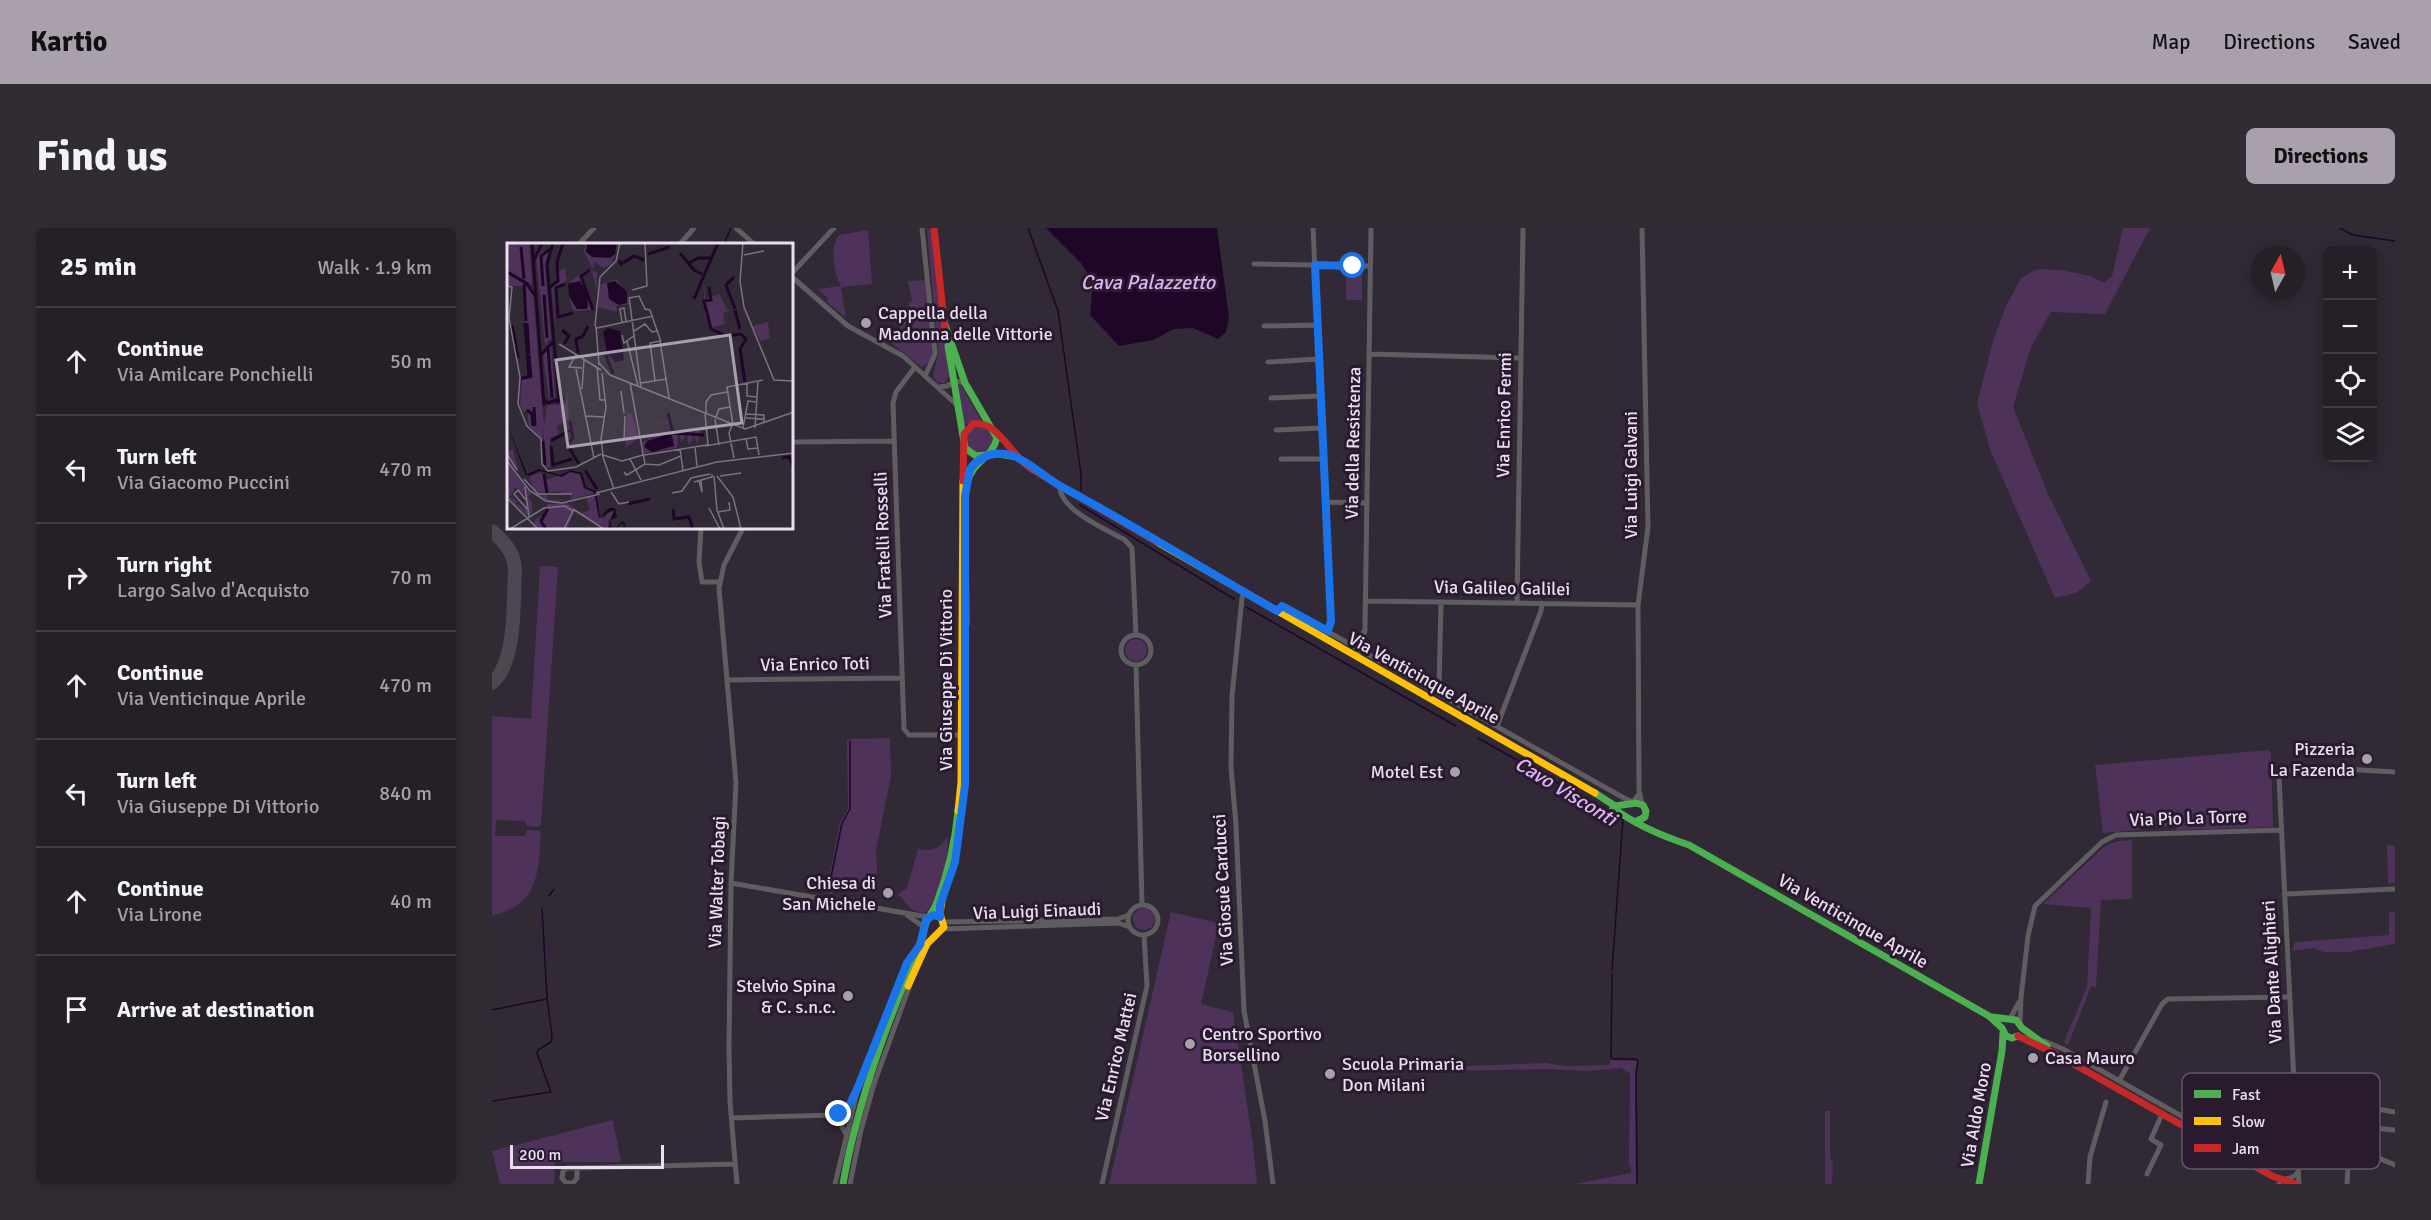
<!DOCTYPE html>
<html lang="en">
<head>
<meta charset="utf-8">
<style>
  :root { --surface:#251f28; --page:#312c34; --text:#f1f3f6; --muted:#a3a2a8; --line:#423d45; --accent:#a99fad }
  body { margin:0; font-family:Signika,sans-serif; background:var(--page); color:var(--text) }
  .controls { position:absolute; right:18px; top:18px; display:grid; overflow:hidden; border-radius:9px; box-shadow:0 3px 15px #0003 }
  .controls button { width:54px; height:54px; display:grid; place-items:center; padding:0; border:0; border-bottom:2px solid var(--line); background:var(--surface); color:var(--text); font:30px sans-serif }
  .compass { position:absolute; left:1759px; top:18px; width:54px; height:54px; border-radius:50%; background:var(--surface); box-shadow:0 3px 15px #0003; rotate:8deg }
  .scale { position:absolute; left:18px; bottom:15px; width:154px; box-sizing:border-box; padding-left:6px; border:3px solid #e9dfee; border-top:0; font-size:16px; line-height:21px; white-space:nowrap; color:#e9dfee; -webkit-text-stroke:4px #291a30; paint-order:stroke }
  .stop { position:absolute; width:18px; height:18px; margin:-14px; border:4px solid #1a73e8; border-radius:50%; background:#fff }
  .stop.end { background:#1a73e8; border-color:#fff; box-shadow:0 2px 6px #0008 }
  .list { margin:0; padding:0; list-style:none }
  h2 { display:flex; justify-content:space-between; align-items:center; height:78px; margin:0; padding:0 24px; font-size:26px }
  h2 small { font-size:20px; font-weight:400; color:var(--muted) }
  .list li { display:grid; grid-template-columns:39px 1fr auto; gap:18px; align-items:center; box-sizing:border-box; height:108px; padding:0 24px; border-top:2px solid var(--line) }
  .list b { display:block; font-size:22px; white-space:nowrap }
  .list p { margin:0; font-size:20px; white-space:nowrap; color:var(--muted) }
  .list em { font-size:20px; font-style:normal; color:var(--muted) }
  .icon { flex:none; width:33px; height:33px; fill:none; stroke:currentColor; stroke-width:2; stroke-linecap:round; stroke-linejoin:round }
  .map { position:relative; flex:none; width:1903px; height:956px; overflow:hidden; border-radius:9px }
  header { display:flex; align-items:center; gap:36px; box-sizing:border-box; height:84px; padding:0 30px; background:var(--accent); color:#111 }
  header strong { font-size:28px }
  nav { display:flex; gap:33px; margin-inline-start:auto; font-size:21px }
  .intro { display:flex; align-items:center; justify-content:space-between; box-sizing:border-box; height:144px; padding:0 36px }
  h1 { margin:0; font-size:42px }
  .button { padding:15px 27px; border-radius:9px; background:var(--accent); color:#111; font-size:21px; font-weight:700 }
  main { display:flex; gap:36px; padding:0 36px }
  aside { flex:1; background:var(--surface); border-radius:9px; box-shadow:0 3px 15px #0003 }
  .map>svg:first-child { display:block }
  .green { fill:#4e3259 }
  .water { fill:#1f0628 }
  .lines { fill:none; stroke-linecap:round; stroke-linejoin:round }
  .stream { stroke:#1f0628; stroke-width:1.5 }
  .taxiway { stroke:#4d4750; stroke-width:14 }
  .street { stroke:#605d61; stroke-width:5 }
  .fast { stroke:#4caf50; stroke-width:7 }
  .slow { stroke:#ffc107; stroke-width:7 }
  .jam { stroke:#c62828; stroke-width:7 }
  .route { stroke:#1a73e8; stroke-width:8 }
  .poi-dot { fill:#a99fad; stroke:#291a30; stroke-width:2 }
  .labels { text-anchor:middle; stroke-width:6; stroke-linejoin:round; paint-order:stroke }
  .poi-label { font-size:18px; fill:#e9dfee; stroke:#291a30; text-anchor:start }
  .street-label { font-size:18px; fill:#e9dfee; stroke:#291a30 }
  .water-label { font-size:20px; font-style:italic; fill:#e1b2f4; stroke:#291a30 }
  .inset-river { fill:none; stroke:#1f0628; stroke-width:3 }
  .inset-road { fill:none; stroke:#7b727f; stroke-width:1.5 }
  .view { fill:#a99fad; fill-opacity:0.15; stroke:#a99fad; stroke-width:3 }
  .inset-edge { fill:none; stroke:#e9dfee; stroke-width:3 }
  .key { fill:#291a30; stroke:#635569; stroke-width:1.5 }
  .key-label { font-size:16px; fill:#e9dfee }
</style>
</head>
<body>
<header>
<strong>Kartio</strong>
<nav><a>Map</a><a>Directions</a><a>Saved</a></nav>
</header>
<div class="intro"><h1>Find us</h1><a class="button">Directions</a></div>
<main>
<aside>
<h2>25 min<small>Walk · 1.9 km</small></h2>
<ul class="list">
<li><svg class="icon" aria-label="ahead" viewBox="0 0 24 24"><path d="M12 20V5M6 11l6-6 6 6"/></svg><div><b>Continue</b><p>Via Amilcare Ponchielli</p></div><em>50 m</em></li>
<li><svg class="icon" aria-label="left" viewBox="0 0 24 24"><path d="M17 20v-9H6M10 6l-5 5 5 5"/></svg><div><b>Turn left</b><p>Via Giacomo Puccini</p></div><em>470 m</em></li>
<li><svg class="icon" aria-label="right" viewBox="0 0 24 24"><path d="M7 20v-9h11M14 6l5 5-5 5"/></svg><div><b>Turn right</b><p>Largo Salvo d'Acquisto</p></div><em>70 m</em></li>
<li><svg class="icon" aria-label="ahead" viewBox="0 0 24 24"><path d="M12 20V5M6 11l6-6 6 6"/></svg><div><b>Continue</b><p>Via Venticinque Aprile</p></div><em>470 m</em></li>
<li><svg class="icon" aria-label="left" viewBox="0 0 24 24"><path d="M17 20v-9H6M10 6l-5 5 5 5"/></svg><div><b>Turn left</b><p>Via Giuseppe Di Vittorio</p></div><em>840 m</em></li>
<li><svg class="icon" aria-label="ahead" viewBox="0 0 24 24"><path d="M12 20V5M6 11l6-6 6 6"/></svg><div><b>Continue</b><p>Via Lirone</p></div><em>40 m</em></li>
<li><svg class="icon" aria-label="arrive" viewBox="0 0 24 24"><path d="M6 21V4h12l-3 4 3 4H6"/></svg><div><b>Arrive at destination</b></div></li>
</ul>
</aside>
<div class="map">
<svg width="1903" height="956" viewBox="0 0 1903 956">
  <rect width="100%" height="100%" fill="#312935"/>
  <!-- green -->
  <path class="green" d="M1631 0H1658L1613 86 1559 84 1539 119 1521 179 1556 266 1599 353 1584 365 1563 370 1499 224 1485 176 1501 113 1514 78 1529 50 1545 41 1569 42 1598 48 1612 55 1620 48Z
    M435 1 439 2 458 148 452 155 445 154 441 148 446 127Z
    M376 2 380 56 349 59 354 90 334 73 336 70 326 61 349 58C342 46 337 19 347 7Z
    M854 42H870V72H854Z
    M433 52 440 126 439 132 430 139 398 114 402 111 411 92H418V86L422 85 421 80H417V74H420L416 53Z
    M465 157H469L489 192 472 197Z
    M474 212a14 14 0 1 1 28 0a14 14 0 1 1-28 0Z
    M48 338 66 339 49 596 46 599 35 598 33 593 4 592 3 608H33L35 602 47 603 49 605C46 647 47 676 0 688V488L39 491Z
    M633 422a11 11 0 1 1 22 0a11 11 0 1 1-22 0Z
    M398 510 399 549 384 622 386 658 342 653 340 666 334 665 348 594 356 581 355 511Z
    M1777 522 1779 525 1781 599 1685 602 1682 598 1649 599 1646 602 1611 605 1603 537Z
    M455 609C459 626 445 673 433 686L419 681 406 666 415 660 426 621C439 623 448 622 455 609Z
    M1640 612V671L1609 672 1604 760 1600 758 1598 761 1576 817 1572 814 1595 759 1599 680 1551 676 1613 618 1626 613Z
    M1895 617 1903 618V655L1896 656Z
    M641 691a11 11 0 1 1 22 0a11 11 0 1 1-22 0Z
    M679 684 727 695 709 776 741 784 761 916 765 956H617Z
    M1897 684H1903V716L1856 724H1832L1822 720 1800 723 1803 714 1897 707Z
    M1119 832 1145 833 1143 845 1144 956H1082L1139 945V939L1137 938 1138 846 1129 840 1095 843 1055 841 952 843 951 839 1054 835 1074 838 1118 837Z
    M1333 883H1338V930L1341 934 1340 956H1333Z
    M121 892 129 934H63L62 956H8L0 923Z"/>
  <!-- water -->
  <path class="water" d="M554 0H725L737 89 734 104 726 111 701 100 682 101 661 112 627 118 598 87 601 54 589 35Z"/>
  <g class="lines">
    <!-- stream -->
    <path class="stream" d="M536 0 566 83 589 246V263
      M1848 0 1861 7 1903 13
      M232 16 239 0
      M588 277 742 371
      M754 379 964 498
      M986 510 1131 592 1120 742
      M336 664 350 595 358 581V513
      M57 668 62 661
      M1120 746 1119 829 1121 831H1144L1146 834 1144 846 1145 956
      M0 782 54 771
      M0 873 59 864 45 825 46 822 59 814 60 808 55 770 50 680"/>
    <!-- taxiway -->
    <path class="taxiway" d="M0 303C12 314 22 324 23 341 21 373 25 434 0 455"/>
    <!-- street -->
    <path class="street" d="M244 0 262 16
      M430 0 443 126 433 148
      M821 0 839 393 836 403
      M87 16 102 0
      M188 16 202 0
      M762 36 878 38
      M300 45 342 0
      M300 49 356 98 411 128 465 177
      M772 98 826 97
      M877 126 1027 130
      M776 134 827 131
      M423 139 404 164 401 175 412 501 417 507H469
      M447 159 455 158 464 153 473 155
      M779 170 829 168
      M784 202 830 200
      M300 214 402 213
      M789 231H832
      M568 258C566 281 615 302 633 312L640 320 644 407
      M834 274 875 275
      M209 300 207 334 210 354H228
      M752 364 750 370 740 468 739 539 744 597 752 783 773 893 781 956
      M874 373 1146 377
      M1025 375 1031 0
      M785 383 790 378 1132 570 1141 574 1147 566
      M629 422a15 15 0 1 1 30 0a15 15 0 1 1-30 0Z
      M858 415 865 413 873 402
      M865 429 871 415 873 401 879 0
      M644 438 650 677
      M236 452 410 450
      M945 465 947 460 949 374
      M1005 498 1049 383 1050 375
      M1150 576 1147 562 1146 377 1156 299 1150 0
      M239 655 436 689
      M1792 666 1903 661
      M636 692a15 15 0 1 1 30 0a15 15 0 1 1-30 0Z
      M415 687 433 700
      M452 694 626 691 637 687
      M451 701 626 695 638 699
      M1518 791 1527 774
      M1528 796 1529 769 1536 708 1543 678 1610 614 1624 607 1789 602
      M1552 813 1571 821 1744 919 1740 926
      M1627 853 1670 776 1676 771 1797 769
      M1802 867 1903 884
      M336 888 348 895 354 906
      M239 890 343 887 352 883 361 870
      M1858 918 1903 937
      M75 940H85V950L81 955H74L70 950 71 943Z
      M85 940 243 936
      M1655 946 1669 917 1659 911 1670 886
      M245 956 238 874 237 819 239 655 244 555 227 360 232 337 251 300
      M343 956 368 852 415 735 425 720
      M358 956 369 902 382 856 419 754
      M610 956 655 758 652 707
      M1596 956 1598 929 1614 874
      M1787 956C1792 948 1800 953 1805 945
      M1807 956 1787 550 1792 544 1796 543 1852 541 1903 544
      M1855 956 1858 898 1903 902"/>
    <!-- fast -->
    <path class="fast" d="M453 97 473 155 505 210C499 234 478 230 473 264
      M456 118 473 220 484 228 507 226 525 229
      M473 284 474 396
      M1103 565 1123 578 1144 575 1151 577 1154 583 1153 589 1143 594
      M1121 580C1144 597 1170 608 1197 617L1497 788 1510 800 1514 808 1520 810 1526 808
      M458 647 465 620
      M1500 789 1524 792 1530 800 1555 818
      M351 956C366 869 398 789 431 708 433 690 439 689 445 674 456 645 463 614 466 583
      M1487 956 1510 823 1511 805"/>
    <!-- slow -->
    <path class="slow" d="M665 314 1103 565
      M466 583 469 554 471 253
      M416 758 435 716 452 699 448 686 450 672"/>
    <!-- jam -->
    <path class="jam" d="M442 0 453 101
      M471 253 472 206 481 196C504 191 518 226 538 240L665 314
      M1526 808 1564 826 1780 948 1804 956"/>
  </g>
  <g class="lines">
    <!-- route -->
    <path class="route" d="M347 886 358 876 366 859 415 735 428 717 434 692 441 687 448 689V677L463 634 473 557V268L478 241C488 228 502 223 519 227 533 231 555 251 570 259 643 298 713 342 785 383L790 378 836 403 839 393 823 37 861 38"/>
  </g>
  <!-- markers -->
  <g class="poi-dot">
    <circle cx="374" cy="95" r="6"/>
    <circle cx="1875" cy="531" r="6"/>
    <circle cx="963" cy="544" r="6"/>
    <circle cx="396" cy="665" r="6"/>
    <circle cx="356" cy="768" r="6"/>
    <circle cx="698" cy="816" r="6"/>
    <circle cx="1541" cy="830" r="6"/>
    <circle cx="838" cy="846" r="6"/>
  </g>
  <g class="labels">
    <!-- poi labels -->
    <g class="poi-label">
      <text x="386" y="91">Cappella della<tspan x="386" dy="21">Madonna delle Vittorie</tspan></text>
      <text x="1863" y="527" text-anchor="end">Pizzeria<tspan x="1863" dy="21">La Fazenda</tspan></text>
      <text x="951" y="550" text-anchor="end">Motel Est</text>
      <text x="384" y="661" text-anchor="end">Chiesa di<tspan x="384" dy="21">San Michele</tspan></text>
      <text x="344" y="764" text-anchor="end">Stelvio Spina<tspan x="344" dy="21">&amp; C. s.n.c.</tspan></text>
      <text x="710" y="812">Centro Sportivo<tspan x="710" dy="21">Borsellino</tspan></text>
      <text x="1553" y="836">Casa Mauro</text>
      <text x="850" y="842">Scuola Primaria<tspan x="850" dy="21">Don Milani</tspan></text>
    </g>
    <!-- street labels -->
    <g class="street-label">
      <text transform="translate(1012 187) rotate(-89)" y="6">Via Enrico Fermi</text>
      <text transform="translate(861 215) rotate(-89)" y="6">Via della Resistenza</text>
      <text transform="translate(1139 247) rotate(-90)" y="6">Via Luigi Galvani</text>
      <text transform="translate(391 317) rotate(-92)" y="6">Via Fratelli Rosselli</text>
      <text transform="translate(1010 360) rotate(1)" y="6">Via Galileo Galilei</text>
      <text transform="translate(323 436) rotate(-1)" y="6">Via Enrico Toti</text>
      <text transform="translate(932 450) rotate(29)" y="6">Via Venticinque Aprile</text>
      <text transform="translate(454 452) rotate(-90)" y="6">Via Giuseppe Di Vittorio</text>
      <text transform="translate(1696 590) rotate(-2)" y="6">Via Pio La Torre</text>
      <text transform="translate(225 654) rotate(-88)" y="6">Via Walter Tobagi</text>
      <text transform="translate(731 662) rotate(-93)" y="6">Via Giosuè Carducci</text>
      <text transform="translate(545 683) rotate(-2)" y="6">Via Luigi Einaudi</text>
      <text transform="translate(1361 693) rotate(30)" y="6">Via Venticinque Aprile</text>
      <text transform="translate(1780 744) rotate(-93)" y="6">Via Dante Alighieri</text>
      <text transform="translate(624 829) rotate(-77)" y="6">Via Enrico Mattei</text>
      <text transform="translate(1484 887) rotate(-80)" y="6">Via Aldo Moro</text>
    </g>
    <!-- water labels -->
    <g class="water-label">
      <text x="656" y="61">Cava Palazzetto</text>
      <text transform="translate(1074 563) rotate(31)" y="7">Cavo Visconti</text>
    </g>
  </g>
  <!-- overview -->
  <g transform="translate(15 15)">
    <rect width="286" height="286" fill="#312935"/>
    <path d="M0 0H10V4L12 0H22L25 42 0 28ZM78 0H112L104 22 96 25 88 19 86 26 77 9ZM44 5 38 21 44 95 38 102 29 15 31 10ZM58 25 60 38 47 44 48 86 45 44 52 39V28ZM80 27 90 29V48L85 29 75 33 85 59 84 67 66 68 62 54 70 66 82 64 74 40 62 39ZM0 29 18 40 26 50 37 184 40 162 59 161 60 147 62 176 50 183 52 191 43 195V225L39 223 36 183V198L22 183 20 167 16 169 13 161 15 137 23 135 16 43H0ZM196 32 198 52V56L212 51 220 66 224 67 216 70 218 81 207 84 208 88 198 74ZM110 36 123 61 109 63 110 69 91 64 92 42ZM261 79 263 95 253 98 246 83ZM44 101 48 155 42 156 36 113ZM120 170 125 171 132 195 118 205ZM162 178H165L166 190 170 189 171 191 184 189 182 180 185 191 194 185 190 201 187 192 182 203 180 191 174 199 173 192H171L170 190H166L171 194 170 205 137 210 135 199 165 188 163 179 147 181ZM6 206 11 229 28 250 22 234 33 229 39 237 66 228 74 232 77 245 87 250 60 258 65 256 64 252H44L57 248 30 250 40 252 41 257H59L48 259 41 258 31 253 0 216V209ZM0 219 24 251 21 254 25 259V271L20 273 0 254ZM9 244 20 255 17 269V266L8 260 11 258 3 254ZM88 252 92 275H98L102 266 108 268 101 278 102 286 67 269 60 286H30L19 277 27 283 28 276 39 271 40 261 60 260 74 270 83 267 79 254Z" fill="#4e3259" fill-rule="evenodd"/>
    <path d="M80 0H110L108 11 103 15 85 14 79 9ZM73 38 81 53 80 66H70L62 53 61 41ZM108 38 120 49V60L112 62 102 56 100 40ZM101 85 113 88 117 117 108 119 100 110 96 89ZM0 181 20 231 32 226 53 232 64 227 75 230 79 244 89 248 93 274 102 265H108L110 274 104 277V284L109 285 115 278 118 280 119 286 115 280 110 286 101 285 107 267 92 275 87 249 77 245 73 231 63 229 55 234 33 228 22 233 18 231ZM161 191 165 192 167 203 145 209 137 204 140 198Z" fill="#1f0628"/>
    <path class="inset-river" d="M25 0 37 162M14 4 17 36M173 10 187 27 195 31M141 11 163 4M112 17 114 21 127 13 137 17M26 20 35 0M182 20 191 15H203M83 27 74 33 86 67M0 29 19 40 29 54M227 34 219 42 228 66M17 41 19 78M58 41 49 45 51 74 66 70M36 43 34 13 43 6M43 44 51 38 50 19 56 0M202 44 204 57 197 58 204 86 219 93 234 91 239 96 233 106 238 139M37 52 40 95M187 56 211 0M228 67 233 86M20 80 22 111M5 82 11 115M55 87 62 93 57 101M41 105 45 155M71 110 69 96 76 93 81 83M98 110 106 131M22 112 24 135M33 113 47 98M14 135 22 134 18 80M37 156 41 160 52 156 40 21 46 0M49 160 56 156 51 142M27 164 28 183M20 167 25 171 26 183M161 170 166 190 197 192M63 178 66 195 60 201 72 221M36 198 38 222M44 198 63 187M44 203 46 222 65 216M275 215 282 214 287 226M78 227 90 246M37 231 40 250M121 261 143 256M166 266 167 276 182 274 186 286M39 286 34 278 41 266"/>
    <path class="inset-road" d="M236 0 233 38 237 64 267 137 287 138M237 12 257 8M0 43 5 44 2 75 13 134 11 161 20 183 34 196 35 221 41 228M125 47 140 43 138 0M122 54 134 145M122 55 132 53 138 66 143 67 154 99M115 79 113 66 117 65 119 78M88 83 93 34 109 18 113 0M90 85 146 73M89 87V83L92 122M127 88 138 81 145 89 150 88M115 92 117 100 128 92M120 98 131 143M52 101 94 127M69 112 62 124 75 125M92 120 103 132 238 186 287 169M90 124 93 157H98M69 126 87 215M95 130 99 164 94 196 96 212M148 138 143 100 153 98 162 155M123 140 138 221M134 140 159 136M240 140V153L250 154M75 146 77 117M114 148 117 170M199 170V159L204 152 220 149M198 171 201 202M239 171 257 172V180M79 173 97 174M209 174 212 166 223 164M239 175 257 176M208 176 212 202M226 180 222 190 227 215M226 182 220 144 256 137M236 185 241 158 250 159M248 185 251 138M239 196 241 206 251 205M117 198 118 173M198 203 249 194 252 212M188 204 190 223M173 206 176 227M0 211 10 227M95 211 107 246M96 212 115 218 136 212M137 212 200 202M123 216 134 237M0 218 23 248 39 258 55 260 93 251M41 228 69 224 94 211M119 232 117 229 120 232 138 221 152 222 174 213M207 233 210 267 217 286M210 233 226 254 234 286M213 233 234 230M17 236 31 251H65M192 238 195 249 194 237M187 239 205 234V231M18 244 22 274M104 249 112 261 122 259M89 250 210 219 287 210M165 250 175 248 184 235 203 231M0 255 31 286M19 257 11 247 7 251 20 266M202 265 213 286M66 266 97 286M211 269 223 267 222 259M3 286 37 265 58 263 66 268 57 286"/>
    <path class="view" d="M223 92 235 180 61 204 49 117Z"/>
    <rect width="286" height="286" class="inset-edge"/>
  </g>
  <!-- legend -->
  <rect x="1690" y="845" width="198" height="96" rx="9" class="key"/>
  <rect x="1702" y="862" width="27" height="8" fill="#4caf50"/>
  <rect x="1702" y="889" width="27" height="8" fill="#ffc107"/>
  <rect x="1702" y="916" width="27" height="8" fill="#c62828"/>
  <g class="key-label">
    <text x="1740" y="872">Fast</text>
    <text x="1740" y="899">Slow</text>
    <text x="1740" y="926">Jam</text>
  </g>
</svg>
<div class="controls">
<button>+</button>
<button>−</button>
<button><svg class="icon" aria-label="locate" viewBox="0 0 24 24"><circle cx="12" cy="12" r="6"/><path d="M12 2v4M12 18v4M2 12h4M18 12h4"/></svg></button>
<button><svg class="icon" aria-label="layers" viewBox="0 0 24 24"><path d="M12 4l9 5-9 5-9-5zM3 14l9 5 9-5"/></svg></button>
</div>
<svg class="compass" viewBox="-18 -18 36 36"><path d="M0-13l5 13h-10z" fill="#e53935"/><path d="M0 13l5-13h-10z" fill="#a3a2a8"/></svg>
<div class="scale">200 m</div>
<div class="stop" style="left:861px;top:38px"></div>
<div class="stop end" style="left:347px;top:886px"></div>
</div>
</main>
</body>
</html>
